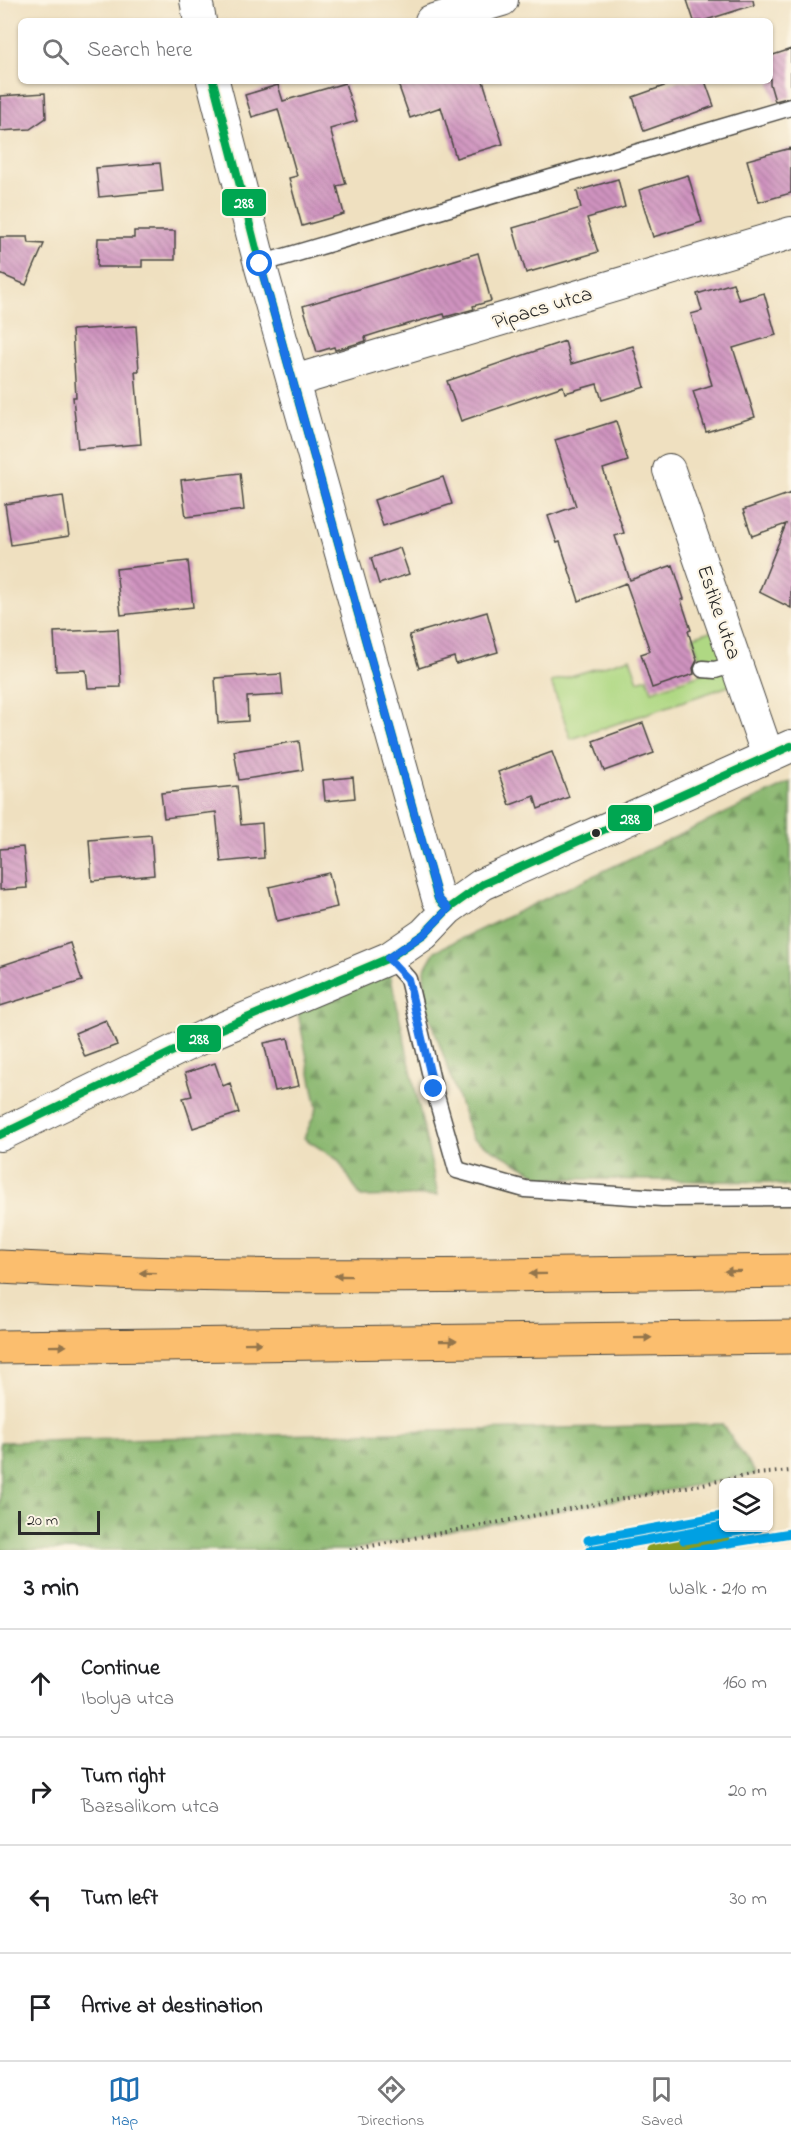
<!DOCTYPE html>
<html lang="en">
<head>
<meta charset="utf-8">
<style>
  :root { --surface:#fff; --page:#f2f2f2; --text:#202124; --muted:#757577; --line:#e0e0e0; --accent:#1f6fb2 }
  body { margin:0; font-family:"Indie Flower",sans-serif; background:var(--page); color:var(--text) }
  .controls { position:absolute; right:18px; bottom:18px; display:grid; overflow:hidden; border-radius:9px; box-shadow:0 2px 4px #0004 }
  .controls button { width:54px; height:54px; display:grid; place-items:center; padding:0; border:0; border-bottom:2px solid var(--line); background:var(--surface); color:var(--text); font:30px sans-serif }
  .scale { position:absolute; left:18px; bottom:15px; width:82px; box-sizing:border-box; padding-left:6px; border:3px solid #2b2b2b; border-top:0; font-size:16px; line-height:21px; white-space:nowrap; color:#2b2b2b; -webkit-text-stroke:4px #fcf5e5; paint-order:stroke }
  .stop { position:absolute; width:18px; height:18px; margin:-14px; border:4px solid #1a73e8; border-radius:50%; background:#fff }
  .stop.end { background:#1a73e8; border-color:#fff; box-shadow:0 2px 6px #0008 }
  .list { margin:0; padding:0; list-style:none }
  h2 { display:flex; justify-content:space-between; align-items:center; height:78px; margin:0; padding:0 24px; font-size:26px }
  h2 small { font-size:20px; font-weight:400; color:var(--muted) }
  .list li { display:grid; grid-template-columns:39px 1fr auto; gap:18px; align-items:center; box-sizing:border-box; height:108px; padding:0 24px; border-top:2px solid var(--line) }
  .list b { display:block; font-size:22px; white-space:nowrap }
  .list p { margin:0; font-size:20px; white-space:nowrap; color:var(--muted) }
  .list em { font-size:20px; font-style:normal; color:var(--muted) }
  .icon { flex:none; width:33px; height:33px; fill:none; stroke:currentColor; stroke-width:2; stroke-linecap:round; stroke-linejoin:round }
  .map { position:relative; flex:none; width:791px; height:1550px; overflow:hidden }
  .search { position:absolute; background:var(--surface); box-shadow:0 2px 4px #0004; left:18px; right:18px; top:18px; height:66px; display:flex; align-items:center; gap:15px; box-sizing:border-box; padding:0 21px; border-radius:9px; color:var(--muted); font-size:22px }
  .sheet { height:510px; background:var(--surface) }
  nav { display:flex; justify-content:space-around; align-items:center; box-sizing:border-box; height:84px; border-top:2px solid var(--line); background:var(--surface); font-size:16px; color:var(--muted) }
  nav a { display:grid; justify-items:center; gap:3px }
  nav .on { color:var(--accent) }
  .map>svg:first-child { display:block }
  .forest { fill:url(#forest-firs); stroke:#5b724e; stroke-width:1.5 }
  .garden { fill:#afd883; stroke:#6d8257; stroke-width:1.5 }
  .building { fill:url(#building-back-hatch) }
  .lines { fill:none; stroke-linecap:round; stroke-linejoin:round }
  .service-casing { stroke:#484641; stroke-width:19 }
  .minor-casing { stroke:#484641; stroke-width:34 }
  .motorway-casing { stroke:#484641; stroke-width:35 }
  .path { stroke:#484641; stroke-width:4; stroke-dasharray:1.5 4.5; stroke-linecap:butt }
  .service { stroke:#fff; stroke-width:16 }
  .minor { stroke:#fff; stroke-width:32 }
  .motorway { stroke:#fbbe6e; stroke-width:33 }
  .bus-1-casing { stroke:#fcf5e5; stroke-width:12 }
  .bus-1 { stroke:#00a651; stroke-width:8 }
  .rail-1-casing { stroke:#fcf5e5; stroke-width:14 }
  .rail-2-casing { stroke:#fcf5e5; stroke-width:14 }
  .rail-3-casing { stroke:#fcf5e5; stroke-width:14 }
  .rail-1 { stroke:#00a0e3; stroke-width:9 }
  .rail-2 { stroke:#889b23; stroke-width:9 }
  .rail-3 { stroke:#00a0e3; stroke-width:9 }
  .oneway { fill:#93744c }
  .route { stroke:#1a73e8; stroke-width:8 }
  .bus-dot { fill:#2b2b2b; stroke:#fcf5e5; stroke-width:2 }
  .labels { text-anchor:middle; stroke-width:4.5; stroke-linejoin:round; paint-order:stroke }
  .street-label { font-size:21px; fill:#2b2b2b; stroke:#fcf5e5 }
  .line-badge { stroke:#fcf5e5; stroke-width:2 }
  .badge-label { font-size:16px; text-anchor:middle; font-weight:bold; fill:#fff }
</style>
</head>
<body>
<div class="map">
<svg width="791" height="1550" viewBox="0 0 791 1550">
  <defs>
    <pattern id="forest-firs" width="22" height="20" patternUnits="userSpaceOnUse" patternTransform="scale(1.5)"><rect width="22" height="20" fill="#8bb871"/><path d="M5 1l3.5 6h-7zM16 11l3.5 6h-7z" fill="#72965d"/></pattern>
    <pattern id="building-back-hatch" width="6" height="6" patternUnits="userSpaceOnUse" patternTransform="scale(1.5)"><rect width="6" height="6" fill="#cf93bf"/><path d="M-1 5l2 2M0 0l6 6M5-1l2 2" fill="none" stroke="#a8789b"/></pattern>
  </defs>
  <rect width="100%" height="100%" fill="#fcf5e5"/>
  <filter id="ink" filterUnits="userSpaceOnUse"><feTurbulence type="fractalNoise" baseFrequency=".0167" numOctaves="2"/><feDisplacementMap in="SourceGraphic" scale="12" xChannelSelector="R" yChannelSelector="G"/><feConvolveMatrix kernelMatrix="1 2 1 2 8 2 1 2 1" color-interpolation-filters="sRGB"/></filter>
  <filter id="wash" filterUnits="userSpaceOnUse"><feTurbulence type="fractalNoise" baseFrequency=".008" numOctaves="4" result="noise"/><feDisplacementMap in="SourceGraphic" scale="24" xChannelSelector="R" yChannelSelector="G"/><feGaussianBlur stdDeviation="1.35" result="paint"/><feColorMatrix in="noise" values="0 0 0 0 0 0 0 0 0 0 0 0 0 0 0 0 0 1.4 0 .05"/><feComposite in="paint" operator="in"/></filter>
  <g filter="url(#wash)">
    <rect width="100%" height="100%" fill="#efe0c0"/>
    <!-- forest -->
    <path class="forest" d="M791 782V1187L765 1182 543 1178 472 1138 426 1005 424 970 435 951Z
      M390 973 438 1195 361 1197 338 1160 304 1138 317 1108 298 1013Z
      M722 1424 756 1474 350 1550H0V1442Z"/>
    <!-- garden -->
    <path class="garden" d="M714 630 732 685 571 739 551 682 630 658 638 681 647 678 652 691 704 673 693 637Z"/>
    <g id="blocks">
      <!-- building -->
      <path class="building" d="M687 0H753L754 5 703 21H694Z
        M791 49V97L775 101 770 84V56Z
        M397 81H483L503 144 456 158 441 107 410 118Z
        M678 81H705L714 106 644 131 633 97Z
        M345 83 357 121 330 129 346 184 337 186 344 214 302 226 289 178 297 176 278 109 252 117 245 95 278 85 283 101Z
        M45 93 46 118 30 129 0 131V96Z
        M791 148V193L759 202 747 160Z
        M160 163 163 191 99 197 96 168Z
        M688 175 702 222 653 237 639 190Z
        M618 179 625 207 587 218 598 252 526 273 513 228 581 208 577 191Z
        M134 231H175V260H142V267H97L98 238H134Z
        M0 237H28L29 243 44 244 26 285 0 274Z
        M478 253 491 301 473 306 474 309 445 317 444 314 387 330 365 337 366 341 335 350 334 347 317 352 303 306Z
        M733 283 739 300 764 293 776 335 733 348 755 417 706 432 693 391 712 385 691 314 702 311 697 294Z
        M136 326 139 371H135L141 444 78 449 73 397H76L72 330Z
        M565 341 571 364 633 346 645 387 602 400 597 384 565 393 563 386 461 421 447 381Z
        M616 421 628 461 603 469 624 533 615 536 630 580 673 565 684 599 681 600 691 630 688 631 697 660 693 668 694 674 652 688 641 654 650 651 626 583 579 601 560 542 557 543 548 516 576 506 555 440Z
        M240 473 244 510 186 517 181 480Z
        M443 477 452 504 383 526 374 500Z
        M791 493V608L759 592 786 524 752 536 743 510Z
        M63 496 69 536 11 545 5 504Z
        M400 548 409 574 379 584 371 558Z
        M188 561 193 607 121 615 116 569Z
        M487 612 498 652 456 664 454 657 419 668 409 635Z
        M118 629 121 687 88 688 86 670 56 671 54 632Z
        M281 674 283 695 247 697 248 721 218 723 215 678Z
        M643 723 654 753 604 771 593 741Z
        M299 741 303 770 239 780 234 751Z
        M552 752 569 797 538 809 534 796 510 805 498 772Z
        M353 777 355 798 325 801 323 780Z
        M237 786 241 825 262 823 264 858 221 862 216 812 164 818 161 793Z
        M151 835 154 875 92 881 89 840Z
        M23 847 27 888 0 890V849Z
        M329 873 337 907 277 921 269 887Z
        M70 943 82 981 0 1006V966Z
        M106 1020 117 1045 85 1057 75 1033Z
        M288 1038 299 1086 275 1091 264 1043Z
        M215 1063 223 1086 230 1083 239 1113 193 1128 183 1098 192 1096 185 1073Z"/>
    </g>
  </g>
  <g filter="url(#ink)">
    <use href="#blocks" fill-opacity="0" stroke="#484641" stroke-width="1.5"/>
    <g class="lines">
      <defs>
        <path id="service" d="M260 264 791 107
          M703 669 715 670 738 663
          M389 958 408 979 434 1089 457 1170 525 1189 662 1198 791 1197"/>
        <path id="minor" d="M196 0 200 21
          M431 21 502 0
          M213 81 260 264 438 899 448 909
          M294 381 791 233
          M669 470 768 756
          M0 1135 209 1034 389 958 424 934 448 909 483 884 791 746"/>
        <path id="motorway" d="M0 1267C263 1282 528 1274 791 1271
          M0 1347 791 1337"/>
      </defs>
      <!-- service casing -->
      <use href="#service" class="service-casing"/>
      <!-- minor casing -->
      <use href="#minor" class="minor-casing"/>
      <!-- motorway casing -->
      <use href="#motorway" class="motorway-casing"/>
      <!-- path -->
      <path class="path" d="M350 1550 756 1474 791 1471"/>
      <!-- service -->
      <use href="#service" class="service"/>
      <!-- minor -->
      <use href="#minor" class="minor"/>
      <!-- motorway -->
      <use href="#motorway" class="motorway"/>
      <defs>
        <path id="bus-1" d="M213 81 260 264 438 899 448 909
          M0 1135 209 1034 389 958 424 934 448 909 483 884 791 746"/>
      </defs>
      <!-- bus-1 casing -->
      <use href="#bus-1" class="bus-1-casing"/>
      <!-- bus-1 -->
      <use href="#bus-1" class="bus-1"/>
      <defs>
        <path id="rail-1" d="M590 1550 724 1526
          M686 1550 791 1533"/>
        <path id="rail-2" d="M650 1550 726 1536"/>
        <path id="rail-3" d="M588 1540 722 1516
          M684 1540 759 1528"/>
      </defs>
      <!-- rail-1 casing -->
      <use href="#rail-1" class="rail-1-casing"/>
      <!-- rail-2 casing -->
      <use href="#rail-2" class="rail-2-casing"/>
      <!-- rail-3 casing -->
      <use href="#rail-3" class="rail-3-casing"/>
      <!-- rail-1 -->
      <use href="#rail-1" class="rail-1"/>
      <!-- rail-2 -->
      <use href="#rail-2" class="rail-2"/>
      <!-- rail-3 -->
      <use href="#rail-3" class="rail-3"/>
    </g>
    <!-- one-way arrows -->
    <defs><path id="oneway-solid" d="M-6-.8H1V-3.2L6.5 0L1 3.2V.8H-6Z" transform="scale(1.5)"/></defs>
    <g class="oneway">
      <use href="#oneway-solid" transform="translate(733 1271) rotate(179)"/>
      <use href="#oneway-solid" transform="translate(148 1273) rotate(-179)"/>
      <use href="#oneway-solid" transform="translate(538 1274) rotate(179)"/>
      <use href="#oneway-solid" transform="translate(343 1276) rotate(-179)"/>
      <use href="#oneway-solid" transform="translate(643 1338) rotate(-1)"/>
      <use href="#oneway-solid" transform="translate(448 1341) rotate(-1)"/>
      <use href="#oneway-solid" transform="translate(253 1343) rotate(-1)"/>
      <use href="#oneway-solid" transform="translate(58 1346) rotate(-1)"/>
    </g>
  </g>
  <g class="lines" filter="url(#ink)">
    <!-- route -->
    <path class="route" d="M260 264 438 898 448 909 424 934 388 958 408 979 434 1089"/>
  </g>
  <!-- markers -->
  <circle class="bus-dot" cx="596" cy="833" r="5"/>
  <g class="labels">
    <!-- street labels -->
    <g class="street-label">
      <text transform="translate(542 307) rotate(-17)" y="7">Pipacs utca</text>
      <text transform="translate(720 612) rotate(71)" y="7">Estike utca</text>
    </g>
  </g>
  <g class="line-badge">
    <rect x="221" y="188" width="46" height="29" rx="6" fill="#00a651"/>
    <rect x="607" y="804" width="46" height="28" rx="6" fill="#00a651"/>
    <rect x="176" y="1024" width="46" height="29" rx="6" fill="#00a651"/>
  </g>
  <g class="badge-label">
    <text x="244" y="208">288</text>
    <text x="630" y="824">288</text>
    <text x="199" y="1044">288</text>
  </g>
</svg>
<div class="controls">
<button><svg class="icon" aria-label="layers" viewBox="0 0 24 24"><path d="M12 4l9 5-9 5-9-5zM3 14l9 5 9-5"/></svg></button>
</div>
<div class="scale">20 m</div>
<div class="stop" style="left:260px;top:264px"></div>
<div class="stop end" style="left:434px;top:1089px"></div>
<div class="search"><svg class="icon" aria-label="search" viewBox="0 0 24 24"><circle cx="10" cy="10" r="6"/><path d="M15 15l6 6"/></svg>Search here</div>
</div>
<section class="sheet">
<h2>3 min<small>Walk · 210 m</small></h2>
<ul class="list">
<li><svg class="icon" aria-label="ahead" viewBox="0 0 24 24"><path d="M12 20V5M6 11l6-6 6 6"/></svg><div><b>Continue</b><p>Ibolya utca</p></div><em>160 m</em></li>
<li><svg class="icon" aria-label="right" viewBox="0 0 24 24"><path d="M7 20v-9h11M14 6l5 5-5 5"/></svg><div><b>Turn right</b><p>Bazsalikom utca</p></div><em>20 m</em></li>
<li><svg class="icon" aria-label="left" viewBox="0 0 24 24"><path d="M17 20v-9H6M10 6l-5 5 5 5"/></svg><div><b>Turn left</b></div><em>30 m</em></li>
<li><svg class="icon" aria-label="arrive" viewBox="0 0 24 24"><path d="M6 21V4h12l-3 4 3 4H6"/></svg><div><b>Arrive at destination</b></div></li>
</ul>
</section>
<nav>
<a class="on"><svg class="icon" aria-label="map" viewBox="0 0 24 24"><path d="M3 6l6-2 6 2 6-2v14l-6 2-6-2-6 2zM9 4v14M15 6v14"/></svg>Map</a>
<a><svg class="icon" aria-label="directions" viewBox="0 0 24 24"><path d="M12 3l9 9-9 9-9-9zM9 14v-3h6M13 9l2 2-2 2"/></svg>Directions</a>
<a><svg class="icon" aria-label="saved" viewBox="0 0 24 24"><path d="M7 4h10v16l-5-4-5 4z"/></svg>Saved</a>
</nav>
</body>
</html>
